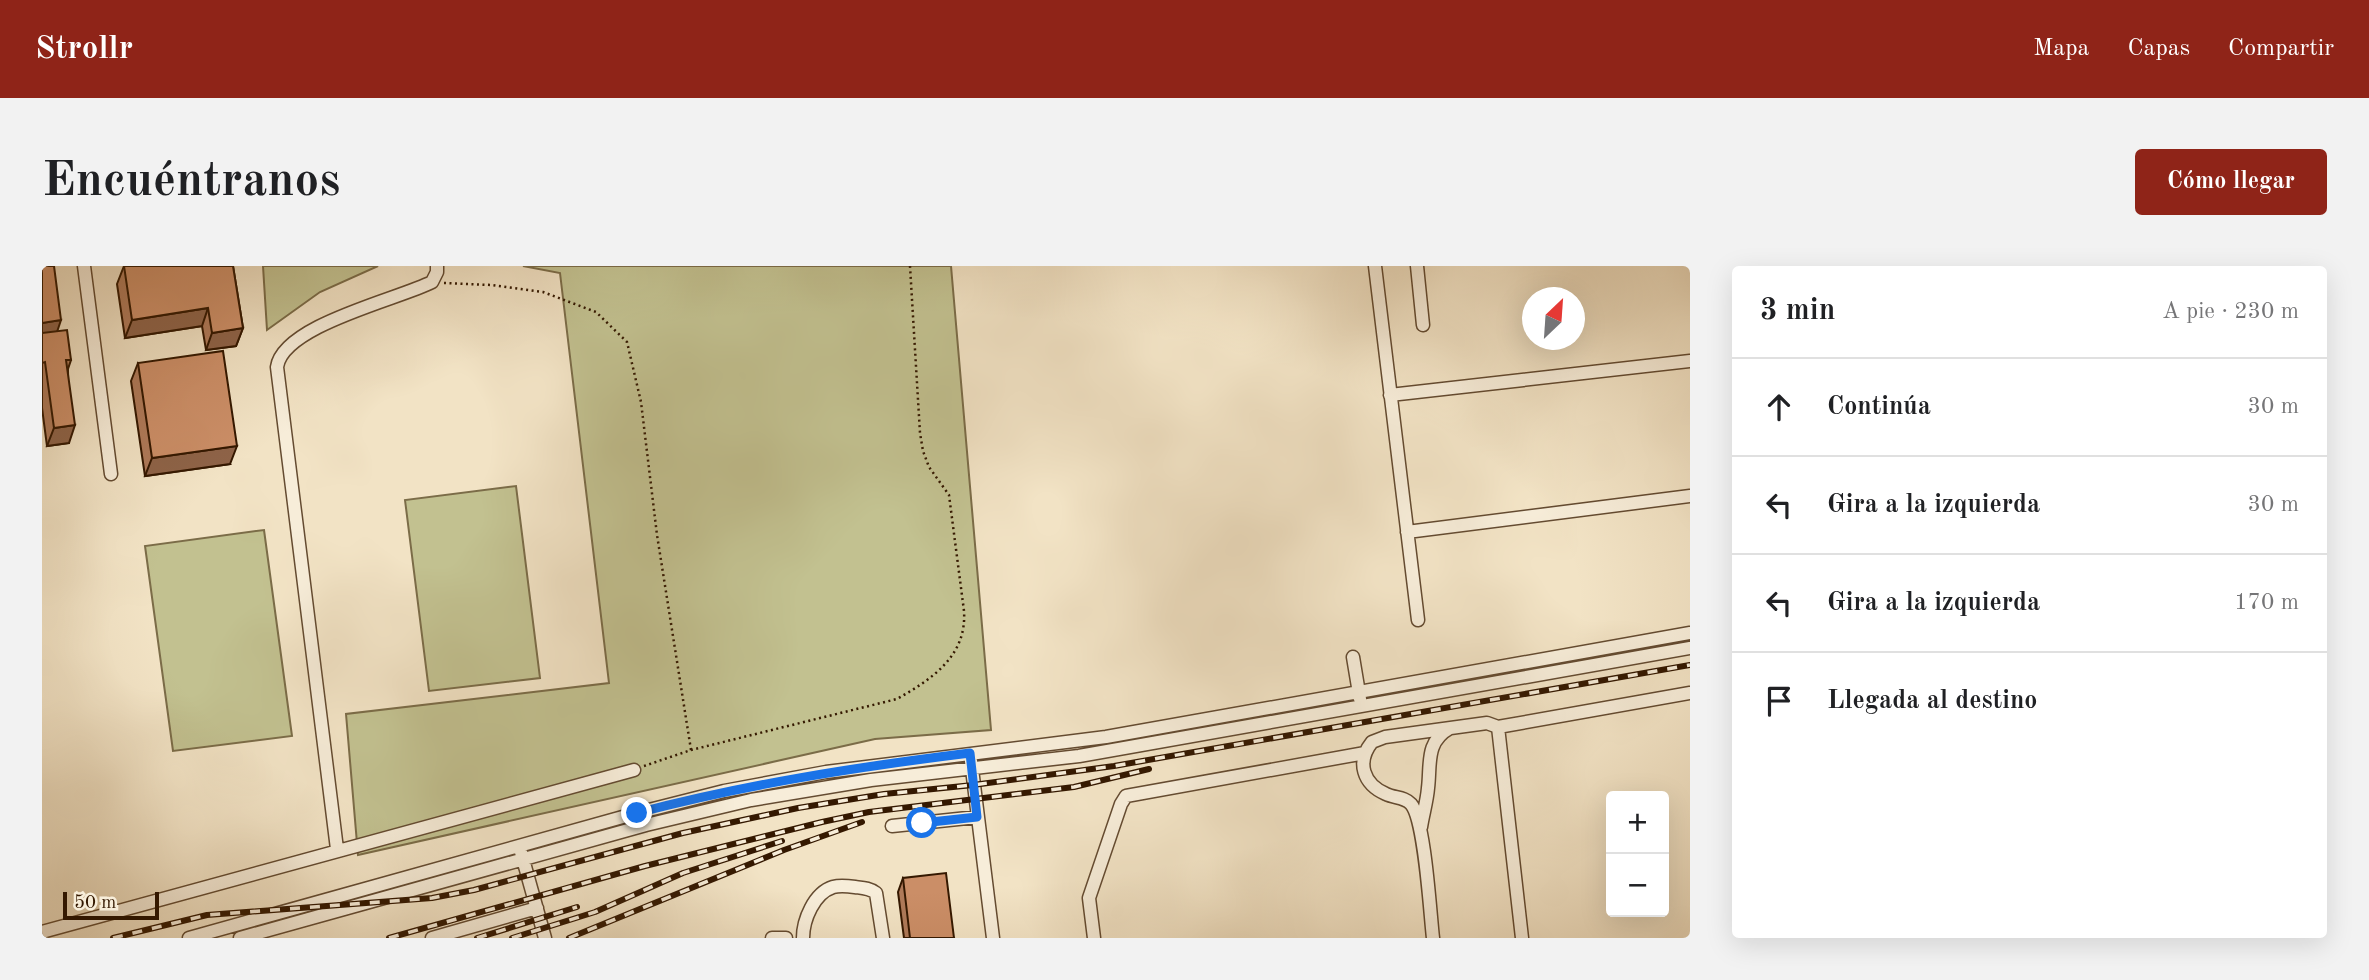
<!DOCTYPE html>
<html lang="es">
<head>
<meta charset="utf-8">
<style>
  :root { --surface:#fff; --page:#f2f2f2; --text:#202124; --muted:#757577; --line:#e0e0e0; --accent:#8f2418 }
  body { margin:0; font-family:"Old Standard TT",serif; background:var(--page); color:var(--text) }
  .controls { position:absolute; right:21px; bottom:21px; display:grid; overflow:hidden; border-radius:7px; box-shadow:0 7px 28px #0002 }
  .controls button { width:63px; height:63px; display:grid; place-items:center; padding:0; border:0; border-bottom:2px solid var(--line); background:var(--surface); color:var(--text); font:35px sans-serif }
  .compass { position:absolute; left:1480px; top:21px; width:63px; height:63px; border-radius:50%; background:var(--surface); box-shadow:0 7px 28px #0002; rotate:25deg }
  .scale { position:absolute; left:21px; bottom:18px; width:96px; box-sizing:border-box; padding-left:7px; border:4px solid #341800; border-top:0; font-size:19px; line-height:24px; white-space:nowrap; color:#341800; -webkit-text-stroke:5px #f7edd9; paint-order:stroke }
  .stop { position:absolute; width:21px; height:21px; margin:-16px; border:5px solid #1a73e8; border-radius:50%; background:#fff }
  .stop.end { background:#1a73e8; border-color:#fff; box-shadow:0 2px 7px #0008 }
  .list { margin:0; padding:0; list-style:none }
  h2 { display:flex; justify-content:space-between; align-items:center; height:91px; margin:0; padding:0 28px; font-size:30px }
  h2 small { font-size:23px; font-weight:400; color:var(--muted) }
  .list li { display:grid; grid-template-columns:46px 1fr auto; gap:21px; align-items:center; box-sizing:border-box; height:98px; padding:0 28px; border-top:2px solid var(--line) }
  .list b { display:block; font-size:26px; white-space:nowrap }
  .list em { font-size:23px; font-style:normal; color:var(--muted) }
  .icon { flex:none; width:38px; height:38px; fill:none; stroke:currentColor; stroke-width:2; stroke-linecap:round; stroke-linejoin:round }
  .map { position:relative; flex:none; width:1648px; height:672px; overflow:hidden; border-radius:7px }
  header { display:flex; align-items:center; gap:42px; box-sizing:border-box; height:98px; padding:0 35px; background:var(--accent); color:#fff }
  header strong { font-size:33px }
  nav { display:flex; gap:38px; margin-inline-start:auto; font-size:24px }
  .intro { display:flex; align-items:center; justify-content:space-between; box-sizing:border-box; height:168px; padding:0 42px }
  h1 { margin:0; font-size:49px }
  .button { padding:18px 32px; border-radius:7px; background:var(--accent); color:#fff; font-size:24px; font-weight:700 }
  main { display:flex; gap:42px; padding:0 42px }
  aside { flex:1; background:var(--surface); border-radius:7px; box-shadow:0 7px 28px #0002 }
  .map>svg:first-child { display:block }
  .green { fill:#c2c190; stroke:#7b6c48; stroke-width:2 }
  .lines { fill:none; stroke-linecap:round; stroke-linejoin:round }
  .minor-casing { stroke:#644b31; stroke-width:15 }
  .path { stroke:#341800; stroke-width:2.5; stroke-dasharray:2 3.5; stroke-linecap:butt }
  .minor { stroke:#f7edd9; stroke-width:12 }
  .rail-casing { stroke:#341800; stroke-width:6 }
  .rail { stroke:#f7edd9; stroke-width:3.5; stroke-dasharray:10; stroke-linecap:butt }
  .wall { fill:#af7a59; stroke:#341800; stroke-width:2 }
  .shaded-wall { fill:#8e6348; stroke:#341800; stroke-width:2 }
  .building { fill:#cb8e67; stroke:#341800; stroke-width:2 }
  .route { stroke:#1a73e8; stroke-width:9 }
</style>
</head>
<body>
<header>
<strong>Strollr</strong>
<nav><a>Mapa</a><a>Capas</a><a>Compartir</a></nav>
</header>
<div class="intro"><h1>Encuéntranos</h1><a class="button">Cómo llegar</a></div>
<main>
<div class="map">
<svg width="1648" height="672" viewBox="0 0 1648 672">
  <rect width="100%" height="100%" fill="#f2e3c5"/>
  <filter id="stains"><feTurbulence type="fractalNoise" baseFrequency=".00286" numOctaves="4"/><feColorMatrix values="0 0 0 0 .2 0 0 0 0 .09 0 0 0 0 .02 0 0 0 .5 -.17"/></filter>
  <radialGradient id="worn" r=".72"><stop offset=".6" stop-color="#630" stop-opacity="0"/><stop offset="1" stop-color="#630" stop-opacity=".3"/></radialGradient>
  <!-- green -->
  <path class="green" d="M221 0H336L278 26 225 64Z
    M481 0H909L949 464 833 473 316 589 304 448 567 417 518 7Z
    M474 220 498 412 387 425 363 234Z
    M222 264 250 470 131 485 103 280Z"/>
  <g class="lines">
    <defs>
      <path id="minor" d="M42 0 69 208
        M1333 0 1376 354
        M1375 0 1381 59
        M1348 129 1648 95
        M1365 266 1648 230
        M1311 391 1318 433
        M929 495 951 672
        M850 560 935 551
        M1379 561C1381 548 1385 535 1386 522 1389 498 1383 476 1408 462
        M295 583 235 101C241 59 357 33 390 16L395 6V0
        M479 586 503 672
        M0 666 592 504
        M147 672 595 547 682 525 784 506 1064 471 1648 367
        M198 672 604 559 709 534 829 514 1037 490 1648 382
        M390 672 495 642
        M730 672H744
        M761 672C761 654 772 627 791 621 798 619 806 620 813 621 821 622 827 622 834 627L841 672
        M1052 672 1047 632 1079 538 1084 530 1323 487
        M1391 672C1388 647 1383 554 1369 538 1363 531 1352 532 1344 528 1321 518 1314 496 1330 476L1343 471 1445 457 1456 461
        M1480 672 1456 461 1648 427"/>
    </defs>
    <!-- minor casing -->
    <use href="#minor" class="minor-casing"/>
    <!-- path -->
    <path class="path" d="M402 17 449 19 501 26 554 46 585 76 599 136 615 269 649 484
      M602 500 649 484 855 433C890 413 925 390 922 345L907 229 887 201 881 185 878 167 868 0"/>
    <!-- minor -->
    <use href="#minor" class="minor"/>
    <defs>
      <path id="rail" d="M71 672 165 649 390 632 432 624 641 567 756 542 842 528 931 519 1072 500 1648 399
        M347 672 603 600 780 556 827 546 1032 521 1107 503
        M435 672 535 641
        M470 672 553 646 641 607 740 575
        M527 672 742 584 820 556"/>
    </defs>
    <!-- rail casing -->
    <use href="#rail" class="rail-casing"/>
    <!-- rail -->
    <use href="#rail" class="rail"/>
  </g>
  <!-- wall -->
  <path class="wall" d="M0 0 15 65 29 94 26 103 27 177 5 180 0 142Z
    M82 0H191L201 62 194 80 164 84 160 60 83 72 75 18Z
    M96 97 188 198 103 210 89 115Z
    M861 612 912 672H862L856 626Z"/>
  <!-- shaded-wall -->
  <path class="shaded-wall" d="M166 42 160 60 83 72 90 54Z
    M19 54 13 72 0 73V57Z
    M201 62 194 80 164 84 170 67Z
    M33 159 27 177 5 180 12 162Z
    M195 180 188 198 103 210 110 192Z"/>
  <!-- building -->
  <path class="building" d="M0 0H12L19 54 0 57Z
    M82 0H191L201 62 170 67 166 42 90 54Z
    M25 64 29 94H24L33 159 12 162 3 96 0 97V67Z
    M181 85 195 180 110 192 96 97Z
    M904 607 912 672H868L861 612Z"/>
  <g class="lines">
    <!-- route -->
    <path class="route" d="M595 547C705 518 815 501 928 487L935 551 880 557"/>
  </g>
  <rect width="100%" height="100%" filter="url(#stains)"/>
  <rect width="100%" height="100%" fill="url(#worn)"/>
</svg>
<div class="controls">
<button>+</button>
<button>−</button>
</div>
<svg class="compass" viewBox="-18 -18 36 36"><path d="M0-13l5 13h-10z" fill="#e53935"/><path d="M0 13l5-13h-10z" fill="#757577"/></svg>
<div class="scale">50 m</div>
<div class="stop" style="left:880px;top:557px"></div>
<div class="stop end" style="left:595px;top:547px"></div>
</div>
<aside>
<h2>3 min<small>A pie · 230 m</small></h2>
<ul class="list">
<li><svg class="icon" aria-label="ahead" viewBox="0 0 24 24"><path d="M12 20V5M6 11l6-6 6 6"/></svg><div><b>Continúa</b></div><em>30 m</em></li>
<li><svg class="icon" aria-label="left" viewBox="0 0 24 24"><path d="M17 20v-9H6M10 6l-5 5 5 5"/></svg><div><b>Gira a la izquierda</b></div><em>30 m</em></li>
<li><svg class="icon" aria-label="left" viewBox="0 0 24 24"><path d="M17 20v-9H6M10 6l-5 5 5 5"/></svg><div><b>Gira a la izquierda</b></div><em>170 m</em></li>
<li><svg class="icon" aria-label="arrive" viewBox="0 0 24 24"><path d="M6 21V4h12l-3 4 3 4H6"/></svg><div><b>Llegada al destino</b></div></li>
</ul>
</aside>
</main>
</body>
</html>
